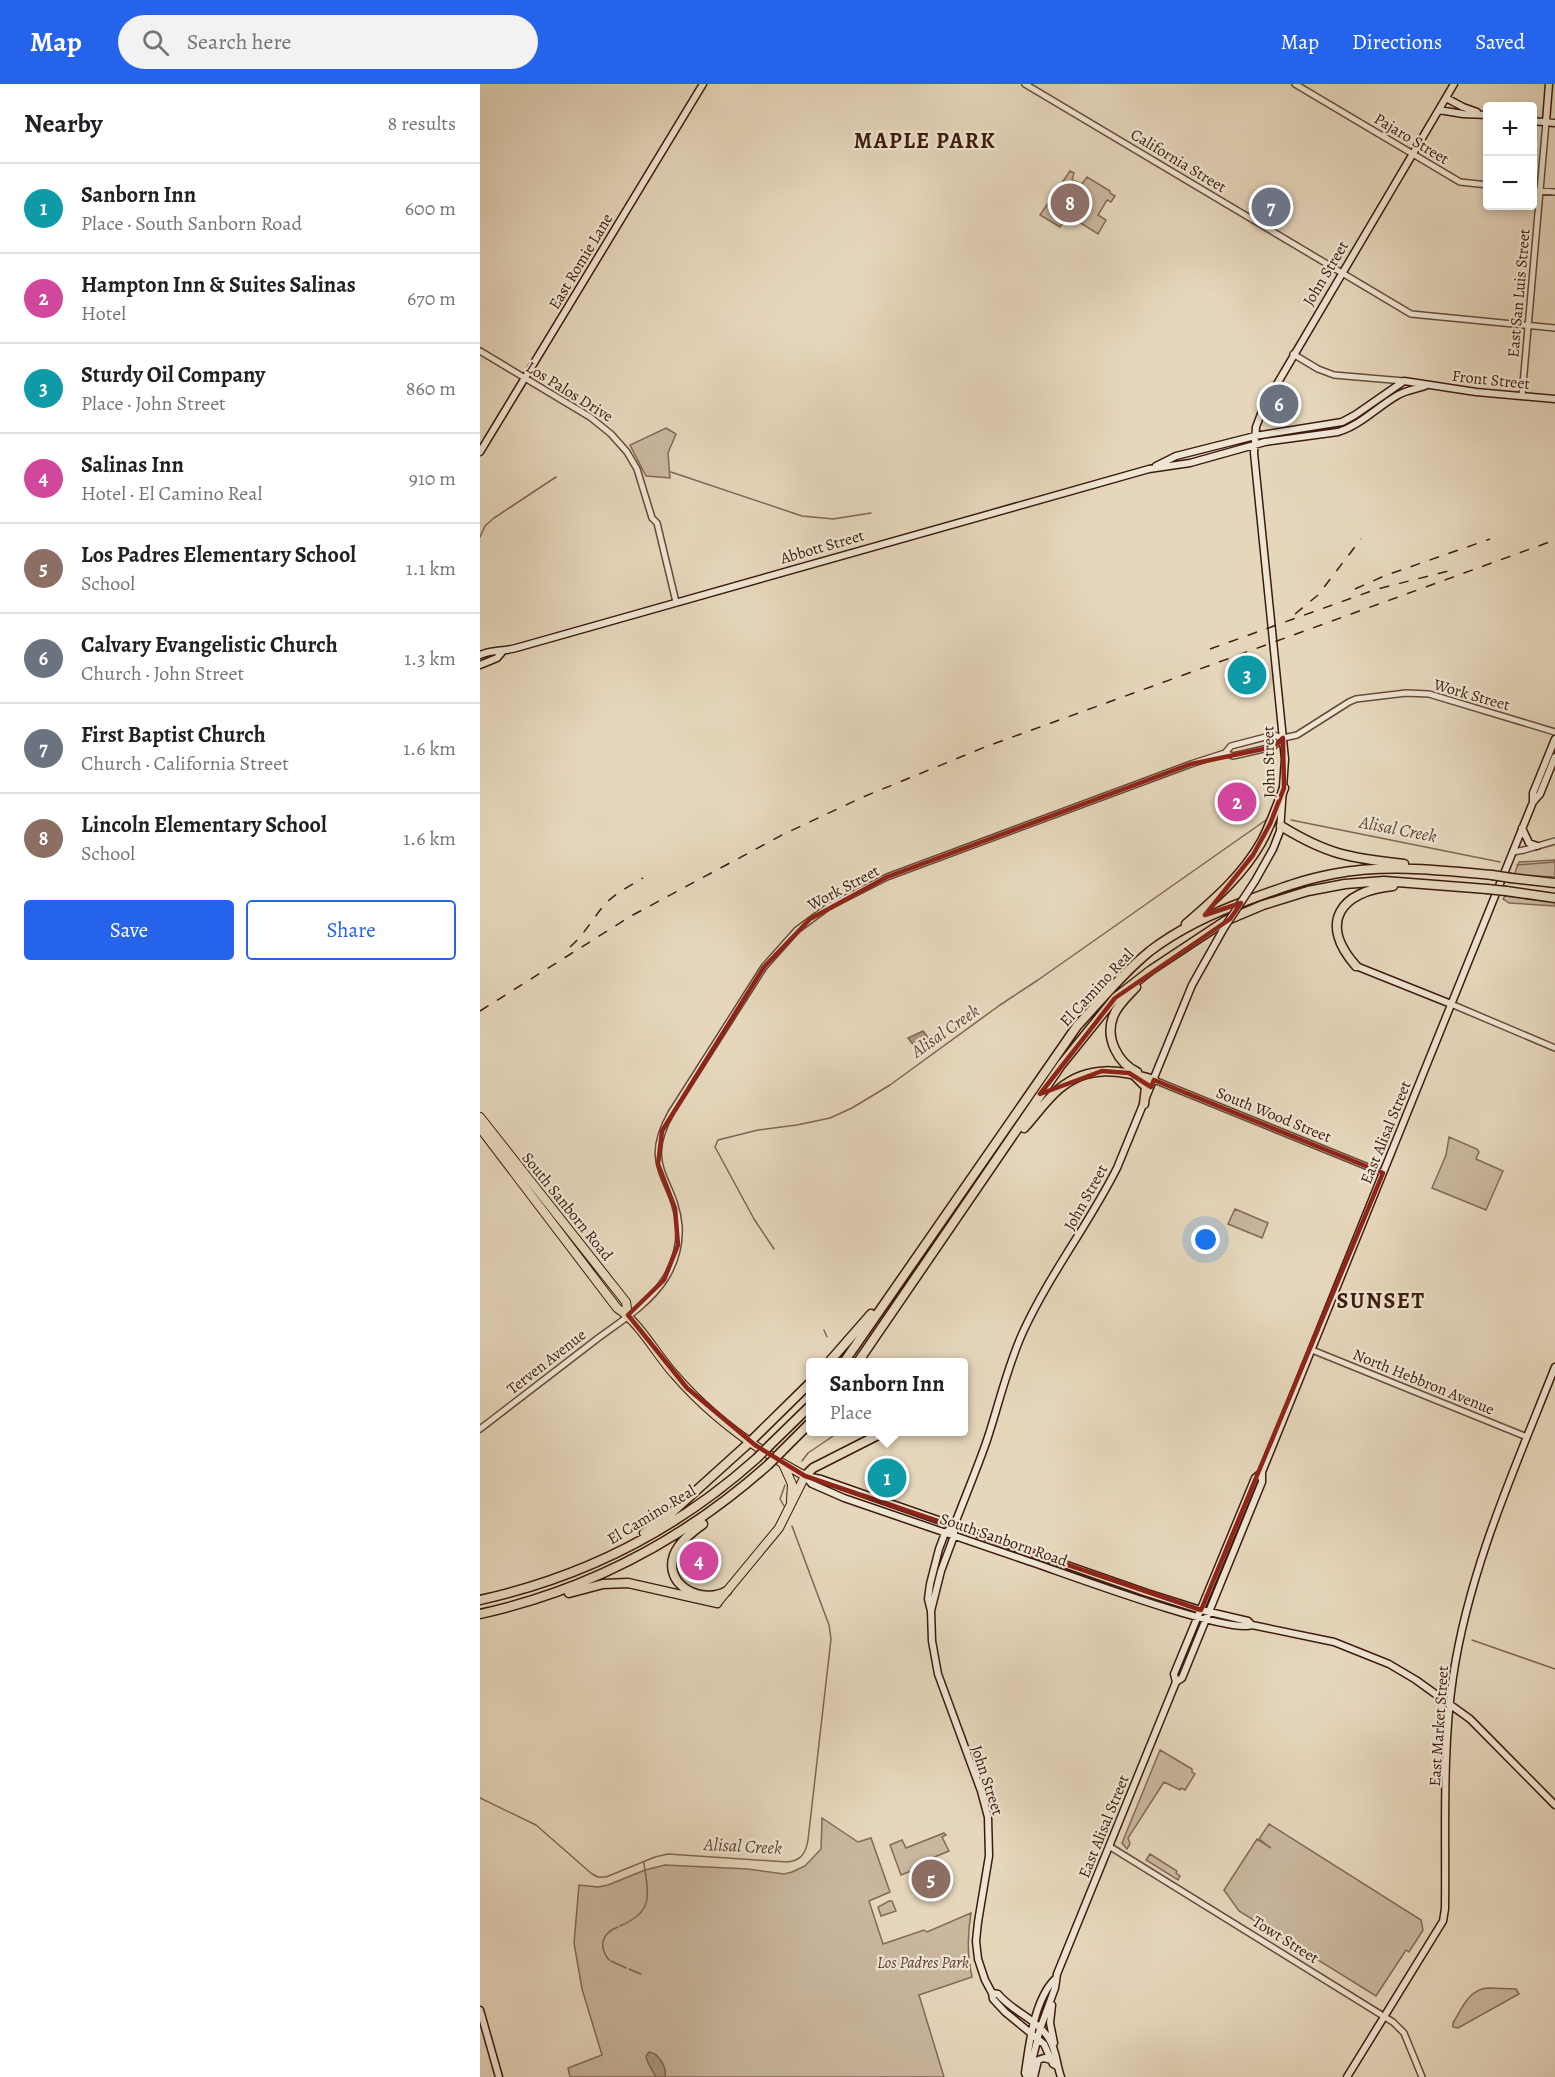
<!DOCTYPE html>
<html lang="en">
<head>
<meta charset="utf-8">
<style>
  :root { --surface:#fff; --page:#f2f2f2; --text:#202124; --muted:#757577; --line:#e0e0e0; --accent:#2563eb }
  body { margin:0; font-family:Alegreya,serif; background:var(--page); color:var(--text) }
  .controls { position:absolute; right:18px; top:18px; display:grid; overflow:hidden; border-radius:6px; box-shadow:0 3px 9px #0003 }
  .controls button { width:54px; height:54px; display:grid; place-items:center; padding:0; border:0; border-bottom:2px solid var(--line); background:var(--surface); color:var(--text); font:30px sans-serif }
  .you { position:absolute; left:726px; top:1156px; width:21px; height:21px; margin:-15px; border:4px solid #fff; border-radius:50%; background:#1a73e8; box-shadow:0 0 0 9px #1a73e833 }
  .badge { display:grid; place-items:center; width:39px; height:39px; border-radius:50%; background:var(--accent); color:#fff; font-size:20px; font-weight:700 }
  .pin { position:absolute; translate:-50% -50%; border:3px solid #fff; box-shadow:0 2px 6px #0006 }
  .popup { position:absolute; left:326px; top:1274px; width:162px; height:78px; box-sizing:border-box; display:grid; place-content:center; border-radius:6px; background:var(--surface); filter:drop-shadow(0 2px 4px #0005); font-size:20px; white-space:nowrap; color:var(--muted) }
  .popup b { font-size:22px; color:var(--text) }
  .popup::after { content:''; position:absolute; left:50%; top:100%; margin-left:-12px; border:12px solid transparent; border-top-color:var(--surface) }
  .list { margin:0; padding:0; list-style:none }
  h2 { display:flex; justify-content:space-between; align-items:center; height:78px; margin:0; padding:0 24px; font-size:26px }
  h2 small { font-size:20px; font-weight:400; color:var(--muted) }
  .list li { display:grid; grid-template-columns:39px 1fr auto; gap:18px; align-items:center; box-sizing:border-box; height:90px; padding:0 24px; border-top:2px solid var(--line) }
  .list b { display:block; font-size:22px; white-space:nowrap }
  .list p { margin:0; font-size:20px; white-space:nowrap; color:var(--muted) }
  .list em { font-size:20px; font-style:normal; color:var(--muted) }
  .actions { display:flex; gap:12px; padding:18px 24px }
  .actions a { flex:1; padding:14px 0; border:2px solid var(--accent); border-radius:6px; text-align:center; font-size:21px; color:var(--accent) }
  .actions .main { background:var(--accent); color:#fff }
  .icon { flex:none; width:33px; height:33px; fill:none; stroke:currentColor; stroke-width:2; stroke-linecap:round; stroke-linejoin:round }
  .map { position:relative; flex:none; width:1075px; height:1993px; overflow:hidden }
  header { display:flex; align-items:center; gap:36px; box-sizing:border-box; height:84px; padding:0 30px; background:var(--accent); color:#fff }
  header strong { font-size:28px }
  nav { display:flex; gap:33px; margin-inline-start:auto; font-size:21px }
  .search { width:420px; height:54px; background:var(--page); display:flex; align-items:center; gap:15px; box-sizing:border-box; padding:0 21px; border-radius:33px; color:var(--muted); font-size:22px }
  main { display:flex }
  aside { flex:1; background:var(--surface) }
  .map>svg:first-child { display:block }
  .green { fill:#c9b79e; stroke:#836956; stroke-width:1.5 }
  .water { fill:#ad9780; stroke:#806552; stroke-width:1.5 }
  .lines { fill:none; stroke-linecap:round; stroke-linejoin:round }
  .stream { stroke:#806552; stroke-width:1.5 }
  .tertiary-casing { stroke:#674a39; stroke-width:8 }
  .secondary-casing { stroke:#3d1b0d; stroke-width:9 }
  .trunk-casing { stroke:#3d1b0d; stroke-width:10 }
  .motorway-casing { stroke:#3d1b0d; stroke-width:11 }
  .tertiary { stroke:#efe5d3; stroke-width:5 }
  .secondary { stroke:#efe5d3; stroke-width:6 }
  .trunk { stroke:#e6d7bc; stroke-width:8 }
  .motorway { stroke:#e6d7bc; stroke-width:8 }
  .rail { stroke:#3d1b0d; stroke-width:1.5; stroke-dasharray:10 10; stroke-linecap:butt }
  .secondary-bridge-casing { stroke:#3d1b0d; stroke-width:9; stroke-linecap:butt }
  .motorway-bridge-casing { stroke:#3d1b0d; stroke-width:11; stroke-linecap:butt }
  .secondary-bridge { stroke:#efe5d3; stroke-width:6 }
  .motorway-bridge { stroke:#e6d7bc; stroke-width:8 }
  .marked { fill:none; stroke:#8f2418; stroke-width:4.5; stroke-linejoin:round }
  .labels { text-anchor:middle; stroke-width:4.5; stroke-linejoin:round; paint-order:stroke }
  .street-label { font-size:16px; fill:#3d1b0d; stroke:#efe5d3 }
  .park-label { font-size:16px; font-style:italic; fill:#604231; stroke:#efe5d3 }
  .water-label { font-size:18px; font-style:italic; fill:#644635; stroke:#efe5d3 }
  .district-label { font-size:22px; font-weight:bold; letter-spacing:1.5px; fill:#3d1b0d; stroke:#efe5d3 }
</style>
</head>
<body>
<header>
<strong>Map</strong>
<div class="search"><svg class="icon" aria-label="search" viewBox="0 0 24 24"><circle cx="10" cy="10" r="6"/><path d="M15 15l6 6"/></svg>Search here</div>
<nav><a>Map</a><a>Directions</a><a>Saved</a></nav>
</header>
<main>
<aside>
<h2>Nearby<small>8 results</small></h2>
<ul class="list">
<li><span class="badge" style="background:#0f9aa8">1</span><div><b>Sanborn Inn</b><p>Place · South Sanborn Road</p></div><em>600 m</em></li>
<li><span class="badge" style="background:#d1479c">2</span><div><b>Hampton Inn &amp; Suites Salinas</b><p>Hotel</p></div><em>670 m</em></li>
<li><span class="badge" style="background:#0f9aa8">3</span><div><b>Sturdy Oil Company</b><p>Place · John Street</p></div><em>860 m</em></li>
<li><span class="badge" style="background:#d1479c">4</span><div><b>Salinas Inn</b><p>Hotel · El Camino Real</p></div><em>910 m</em></li>
<li><span class="badge" style="background:#8d6e63">5</span><div><b>Los Padres Elementary School</b><p>School</p></div><em>1.1 km</em></li>
<li><span class="badge" style="background:#6b7280">6</span><div><b>Calvary Evangelistic Church</b><p>Church · John Street</p></div><em>1.3 km</em></li>
<li><span class="badge" style="background:#6b7280">7</span><div><b>First Baptist Church</b><p>Church · California Street</p></div><em>1.6 km</em></li>
<li><span class="badge" style="background:#8d6e63">8</span><div><b>Lincoln Elementary School</b><p>School</p></div><em>1.6 km</em></li>
</ul>
<div class="actions"><a class="main">Save</a><a>Share</a></div>
</aside>
<div class="map">
<svg width="1075" height="1993" viewBox="0 0 1075 1993">
  <rect width="100%" height="100%" fill="#e6d7bc"/>
  <filter id="stains"><feTurbulence type="fractalNoise" baseFrequency=".00333" numOctaves="4"/><feColorMatrix values="0 0 0 0 .2 0 0 0 0 .09 0 0 0 0 .02 0 0 0 .5 -.17"/></filter>
  <radialGradient id="worn" r=".72"><stop offset=".6" stop-color="#630" stop-opacity="0"/><stop offset="1" stop-color="#630" stop-opacity=".3"/></radialGradient>
  <!-- green -->
  <path class="green" d="M590 87 594 89 592 96 602 100 607 93 630 107V109L635 112 631 118 627 116 618 131 626 136 618 150 588 131 580 143 560 131Z
    M186 344 196 350 188 369 190 394 166 392 150 361Z
    M1075 776V793L1034 791 1039 778Z
    M1025 812 1075 818V822L1029 819 1023 815Z
    M969 1053 997 1065 999 1068 996 1075 1023 1087 1006 1126 952 1104 966 1071Z
    M755 1125 788 1139 782 1154 748 1140Z
    M680 1666 712 1685V1688L715 1690 705 1706 701 1704 700 1706 684 1698 648 1754 650 1760 647 1765 642 1759Z
    M342 1734 378 1758 391 1754 410 1808 389 1817 403 1860 444 1846 447 1848 491 1829C487 1852 487 1871 492 1893L439 1911 464 1993H90L88 1984 122 1971 102 1905 94 1859 99 1801 118 1803 128 1801 165 1786 185 1781 268 1785 304 1790 312 1788 325 1782 341 1765Z
    M789 1740 941 1836 943 1846 929 1868 926 1866 896 1912 759 1827 744 1806 777 1755 791 1764 779 1755Z
    M464 1749 466 1751 462 1753 469 1767 452 1774 453 1778 421 1791 410 1761 422 1756 426 1764Z
    M670 1770 697 1787 696 1789 700 1792 698 1796 666 1776Z
    M409 1817H412L416 1827 401 1832 398 1823Z
    M1008 1904 1036 1905 1039 1910 978 1944 973 1943V1939C982 1924 989 1905 1008 1904Z"/>
  <!-- water -->
  <path class="water" d="M443 947 450 956 435 963 428 954Z
    M169 1968C179 1969 187 1984 185 1993H176C173 1988 166 1977 166 1972Z"/>
  <g class="lines">
    <!-- stream -->
    <path class="stream" d="M191 388 322 432 353 435 391 429
      M0 453 5 442 14 434 76 393
      M811 736 1020 778
      M1037 781 1075 778
      M294 1165 274 1135 235 1063 238 1056 278 1046 317 1041 350 1034 372 1024 410 1001 520 921 558 896 786 736
      M344 1246 347 1253
      M322 1377 328 1369 359 1348
      M304 1422 300 1415 305 1401
      M992 1556 1075 1585
      M0 1714 56 1741 112 1790 118 1793H126L175 1773 188 1770 307 1778C321 1777 326 1769 328 1756L351 1555 349 1541 312 1442
      M140 1842C175 1827 168 1811 164 1779
      M129 1876C118 1862 122 1849 138 1843
      M131 1877 146 1884
      M149 1885 161 1890"/>
    <defs>
      <path id="tertiary" d="M545 0 931 230 1075 244
        M815 0 980 98 1008 101
        M1052 106 1075 108
        M0 267 110 333 131 350 147 368 157 385 172 434 177 439 196 518
        M813 270 838 285 854 291 924 297
        M1042 312 1066 38
        M745 669 753 672 793 663 803 654 817 651 869 618 876 615 926 609 949 610 1075 648
        M1033 768 1044 766 1075 757
        M971 920 1075 964
        M674 996 903 1089
        M832 1266 1047 1353
        M0 1345C39 1315 78 1285 117 1255 140 1238 169 1220 185 1195 195 1179 200 1160 199 1142 195 1094 160 1084 191 1029L284 883 317 846 348 823 407 793 711 680 745 669 751 662 793 651 803 654
        M629 1762 913 1938 924 1949 942 1993"/>
      <path id="secondary" d="M966 14 983 23 997 28
        M959 26 983 30 1008 31
        M1052 37 1075 39
        M1066 38 1069 0
        M0 368 223 0
        M676 382 696 372 775 352 862 338 875 331 924 297 996 308 1075 315
        M0 571C14 565 22 568 36 564L669 385 710 379 785 358 858 348C881 341 897 323 918 311 926 306 937 305 945 302
        M0 581 17 574 23 567
        M1053 718V709L1075 655
        M1042 744 1049 759 1057 762
        M775 797 793 765 800 747 805 675 774 369 776 343 784 322 974 0
        M876 882 971 920
        M325 1392 341 1395 667 1509 721 1526 768 1537 772 1541 854 1558 909 1580 936 1596 990 1635 1075 1721
        M325 1392 332 1400 364 1414C424 1435 485 1455 545 1476 579 1487 748 1551 772 1541
        M474 1442 465 1449 459 1465 450 1500 448 1515 451 1527 452 1557 458 1590 501 1707 508 1733 509 1772 498 1838 496 1857 498 1875 505 1896 512 1909 513 1915 525 1928 564 1960 573 1980 577 1982
        M451 1527 461 1487 474 1452V1442C485 1413 497 1385 507 1356 519 1320 527 1283 543 1248 569 1191 609 1140 637 1084L712 901 744 844
        M696 1598 694 1590 775 1394 782 1388
        M512 1909 518 1910C532 1927 556 1935 568 1953 577 1966 576 1980 581 1993
        M572 1921 570 1939 574 1959
        M0 1926 19 1993
        M547 1993 545 1989C549 1961 554 1916 575 1895
        M548 1993 560 1945 575 1904 577 1890 696 1598 702 1594 782 1398V1388L1053 718 1060 710 1075 673
        M554 1993 558 1976 564 1974 571 1976
        M867 1993 963 1837 965 1825C966 1750 962 1667 973 1593 989 1485 1035 1384 1075 1283"/>
      <path id="trunk" d="M0 1033 146 1218 148 1231
        M0 1044 137 1224C161 1240 175 1269 194 1290 230 1332 277 1366 325 1392L299 1444 237 1519
        M303 1380 312 1400 311 1417"/>
      <path id="motorway" d="M801 742C848 771 870 774 924 780
        M1031 794 1075 799
        M1026 807 1075 814
        M706 840C735 815 763 791 782 757 791 740 797 722 804 704
        M876 882C838 839 860 807 913 802
        M656 903C648 912 637 921 633 933 625 954 638 979 657 988
        M655 992 666 1003 664 1020
        M544 1044C556 1031 566 1016 579 1005 609 980 640 986 674 996
        M349 1278 391 1230
        M364 1278 597 942C621 916 643 889 670 867 700 844 735 828 771 815 798 805 825 795 853 790 906 780 959 786 1012 791
        M378 1278 581 981 635 914 671 886 745 837 783 821 828 807 865 800 904 797 1007 805
        M290 1361 330 1322
        M301 1368 330 1339
        M325 1392 333 1384 404 1348
        M223 1440C212 1448 199 1458 194 1471 183 1502 223 1521 247 1507
        M164 1449 188 1432 270 1358 330 1299
        M89 1509 123 1500 148 1499 237 1519
        M0 1516C104 1493 198 1445 277 1374
        M0 1530C108 1506 205 1455 288 1381"/>
    </defs>
    <!-- tertiary casing -->
    <use href="#tertiary" class="tertiary-casing"/>
    <!-- secondary casing -->
    <use href="#secondary" class="secondary-casing"/>
    <!-- trunk casing -->
    <use href="#trunk" class="trunk-casing"/>
    <!-- motorway casing -->
    <use href="#motorway" class="motorway-casing"/>
    <!-- tertiary -->
    <use href="#tertiary" class="tertiary"/>
    <!-- secondary -->
    <use href="#secondary" class="secondary"/>
    <!-- trunk -->
    <use href="#trunk" class="trunk"/>
    <!-- motorway -->
    <use href="#motorway" class="motorway"/>
    <!-- rail -->
    <path class="rail" d="M875 505 904 492 1010 455
      M815 530 838 511 881 455
      M730 565 894 506 972 486
      M90 863C105 850 114 832 127 818 138 808 151 801 163 794
      M0 927 151 832 304 750 383 713 505 663 1075 456"/>
    <defs>
      <path id="secondary-bridge" d="M744 844 775 797"/>
      <path id="motorway-bridge" d="M1012 791 1031 794
        M1007 805 1026 807
        M277 1374 290 1361
        M288 1381 301 1368"/>
    </defs>
    <!-- secondary-bridge casing -->
    <use href="#secondary-bridge" class="secondary-bridge-casing"/>
    <!-- motorway-bridge casing -->
    <use href="#motorway-bridge" class="motorway-bridge-casing"/>
    <!-- secondary-bridge -->
    <use href="#secondary-bridge" class="secondary-bridge"/>
    <!-- motorway-bridge -->
    <use href="#motorway-bridge" class="motorway-bridge"/>
  </g>
  <!-- marked area -->
  <path class="marked" d="M803 654 804 704 790 740 773 771 725 831 761 819 750 835 635 914 560 1010 622 987 649 989 671 1003 674 996 903 1089 721 1526 325 1392 275 1361 207 1304 148 1231 184 1196 198 1161 195 1124 178 1080 182 1047 284 883 330 835 407 793 711 680 793 663Z"/>
  <g class="labels">
    <!-- street labels -->
    <g class="street-label">
      <text transform="translate(932 54) rotate(31)" y="6">Pajaro Street</text>
      <text transform="translate(699 76) rotate(31)" y="6">California Street</text>
      <text transform="translate(100 177) rotate(-59)" y="6">East Romie Lane</text>
      <text transform="translate(845 189) rotate(-59)" y="6">John Street</text>
      <text transform="translate(1038 209) rotate(-85)" y="6">East San Luis Street</text>
      <text transform="translate(1011 295) rotate(6)" y="6">Front Street</text>
      <text transform="translate(90 307) rotate(32)" y="6">Los Palos Drive</text>
      <text transform="translate(342 462) rotate(-16)" y="6">Abbott Street</text>
      <text transform="translate(992 610) rotate(16)" y="6">Work Street</text>
      <text transform="translate(788 678) rotate(-91)" y="6">John Street</text>
      <text transform="translate(363 803) rotate(-28)" y="6">Work Street</text>
      <text transform="translate(616 903) rotate(-47)" y="6">El Camino Real</text>
      <text transform="translate(794 1030) rotate(22)" y="6">South Wood Street</text>
      <text transform="translate(905 1048) rotate(-68)" y="6">East Alisal Street</text>
      <text transform="translate(605 1113) rotate(-61)" y="6">John Street</text>
      <text transform="translate(88 1122) rotate(51)" y="6">South Sanborn Road</text>
      <text transform="translate(66 1277) rotate(-38)" y="6">Terven Avenue</text>
      <text transform="translate(944 1297) rotate(22)" y="6">North Hebbron Avenue</text>
      <text transform="translate(171 1430) rotate(-31)" y="6">El Camino Real</text>
      <text transform="translate(524 1455) rotate(19)" y="6">South Sanborn Road</text>
      <text transform="translate(958 1642) rotate(-86)" y="6">East Market Street</text>
      <text transform="translate(508 1696) rotate(72)" y="6">John Street</text>
      <text transform="translate(623 1742) rotate(-68)" y="6">East Alisal Street</text>
      <text transform="translate(806 1855) rotate(32)" y="6">Towt Street</text>
    </g>
    <!-- park labels -->
    <g class="park-label">
      <text x="443" y="1884">Los Padres Park</text>
    </g>
    <!-- water labels -->
    <g class="water-label">
      <text transform="translate(918 745) rotate(11)" y="6">Alisal Creek</text>
      <text transform="translate(465 947) rotate(-35)" y="6">Alisal Creek</text>
      <text transform="translate(263 1762) rotate(3)" y="6">Alisal Creek</text>
    </g>
    <!-- district labels -->
    <g class="district-label">
      <text x="445" y="64">MAPLE PARK</text>
      <text x="901" y="1224">SUNSET</text>
    </g>
  </g>
  <rect width="100%" height="100%" filter="url(#stains)"/>
  <rect width="100%" height="100%" fill="url(#worn)"/>
</svg>
<div class="controls">
<button>+</button>
<button>−</button>
</div>
<div class="you"></div>
<div class="pin badge" style="left:407px;top:1394px;background:#0f9aa8">1</div>
<div class="popup"><b>Sanborn Inn</b>Place</div>
<div class="pin badge" style="left:757px;top:718px;background:#d1479c">2</div>
<div class="pin badge" style="left:767px;top:591px;background:#0f9aa8">3</div>
<div class="pin badge" style="left:219px;top:1477px;background:#d1479c">4</div>
<div class="pin badge" style="left:451px;top:1795px;background:#8d6e63">5</div>
<div class="pin badge" style="left:799px;top:320px;background:#6b7280">6</div>
<div class="pin badge" style="left:791px;top:123px;background:#6b7280">7</div>
<div class="pin badge" style="left:590px;top:119px;background:#8d6e63">8</div>
</div>
</main>
</body>
</html>
